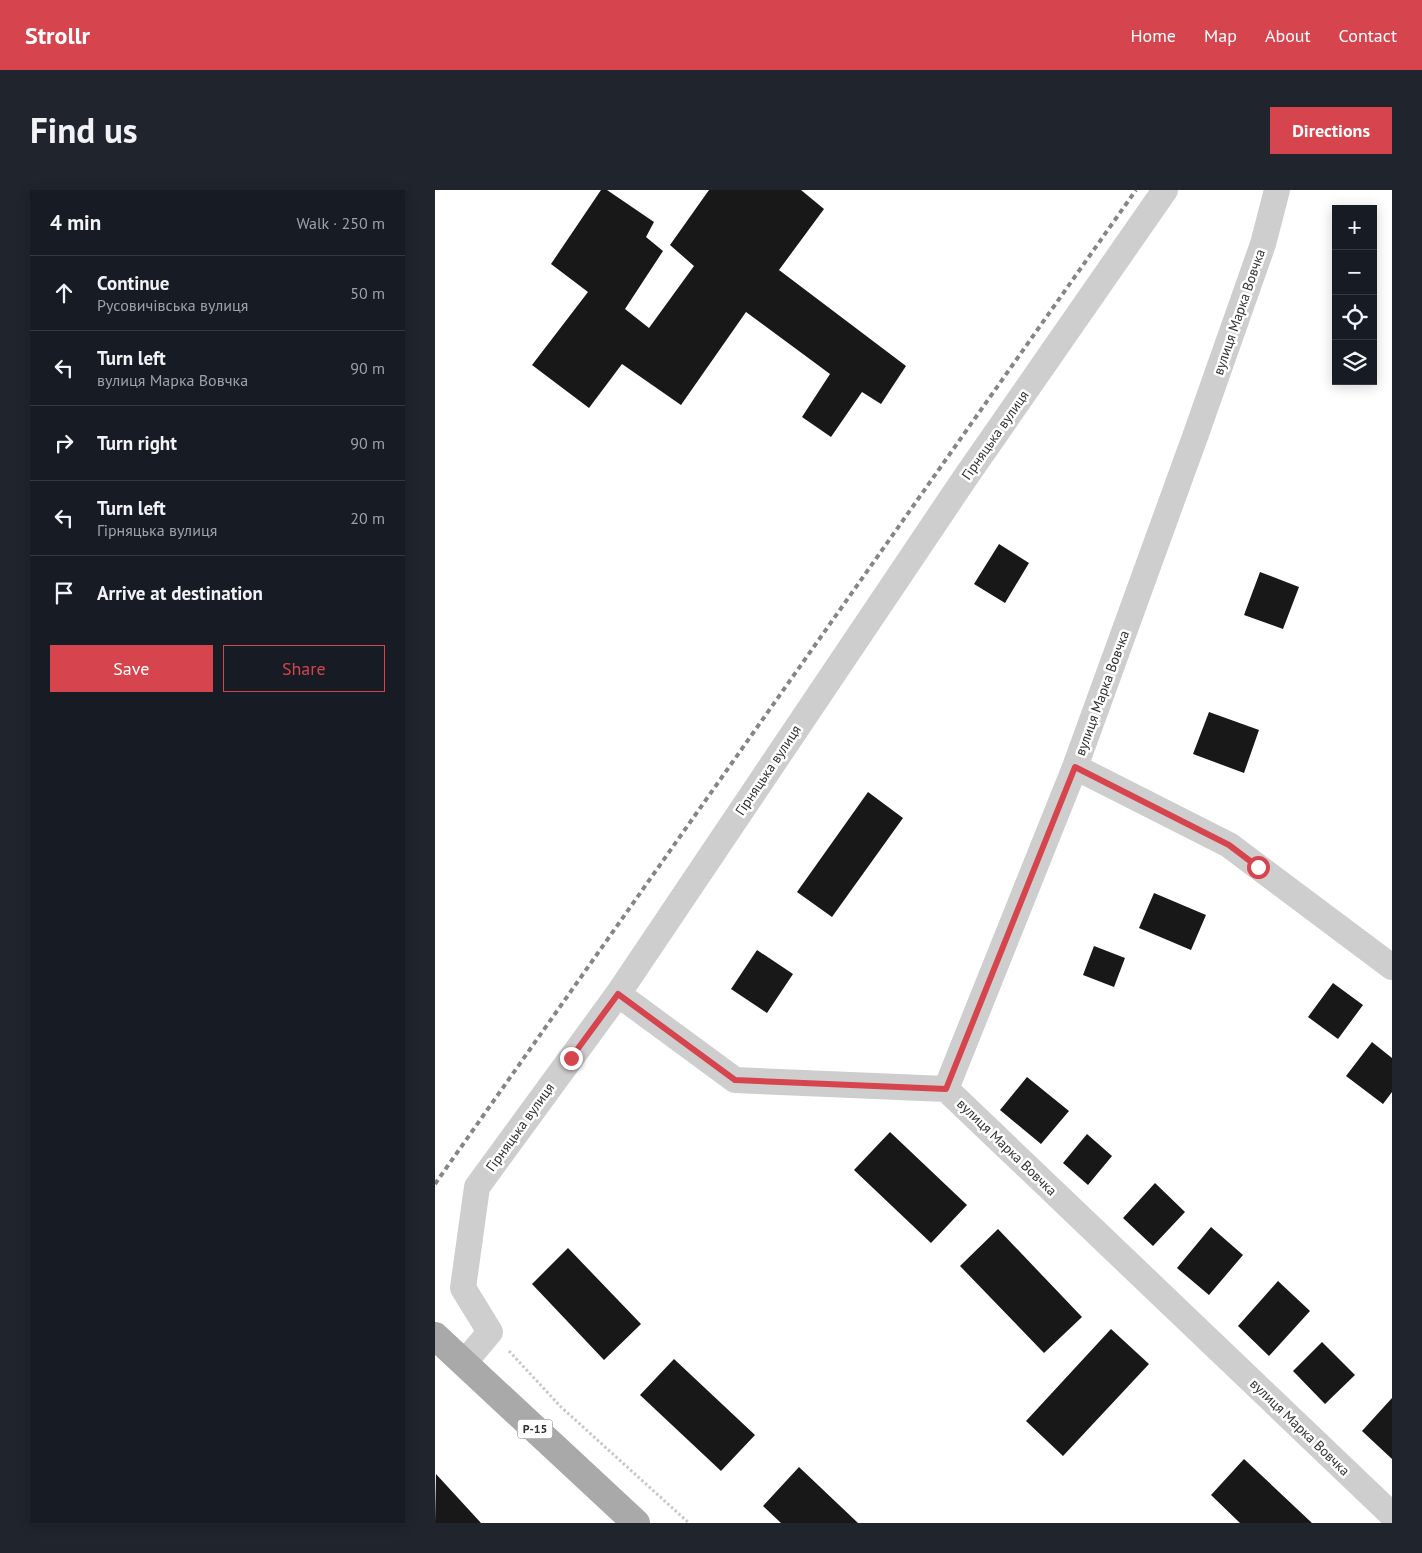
<!DOCTYPE html>
<html lang="en">
<head>
<meta charset="utf-8">
<style>
  :root { --surface:#171b24; --page:#20242c; --text:#f1f3f6; --muted:#9ea1a6; --line:#363941; --accent:#d6444e }
  body { margin:0; font-family:"PT Sans",sans-serif; background:var(--page); color:var(--text) }
  .controls { position:absolute; right:15px; top:15px; display:grid; overflow:hidden; border-radius:0px; box-shadow:0 2px 12px #0003 }
  .controls button { width:45px; height:45px; display:grid; place-items:center; padding:0; border:0; border-bottom:1px solid var(--line); background:var(--surface); color:var(--text); font:25px sans-serif }
  .stop { position:absolute; width:15px; height:15px; margin:-11px; border:4px solid #d6444e; border-radius:50%; background:#fff }
  .stop.end { background:#d6444e; border-color:#fff; box-shadow:0 1px 5px #0008 }
  .list { margin:0; padding:0; list-style:none }
  h2 { display:flex; justify-content:space-between; align-items:center; height:65px; margin:0; padding:0 20px; font-size:21px }
  h2 small { font-size:16px; font-weight:400; color:var(--muted) }
  .list li { display:grid; grid-template-columns:32px 1fr auto; gap:15px; align-items:center; box-sizing:border-box; height:75px; padding:0 20px; border-top:1px solid var(--line) }
  .list b { display:block; font-size:19px; white-space:nowrap }
  .list p { margin:0; font-size:16px; white-space:nowrap; color:var(--muted) }
  .list em { font-size:16px; font-style:normal; color:var(--muted) }
  .actions { display:flex; gap:10px; padding:15px 20px }
  .actions a { flex:1; padding:11px 0; border:1px solid var(--accent); border-radius:0px; text-align:center; font-size:18px; color:var(--accent) }
  .actions .main { background:var(--accent); color:#fff }
  .icon { flex:none; width:28px; height:28px; fill:none; stroke:currentColor; stroke-width:2; stroke-linecap:round; stroke-linejoin:round }
  .map { position:relative; flex:none; width:957px; height:1333px; overflow:hidden; border-radius:0px }
  header { display:flex; align-items:center; gap:30px; box-sizing:border-box; height:70px; padding:0 25px; background:var(--accent); color:#fff }
  header strong { font-size:24px }
  nav { display:flex; gap:28px; margin-inline-start:auto; font-size:18px }
  .intro { display:flex; align-items:center; justify-content:space-between; box-sizing:border-box; height:120px; padding:0 30px }
  h1 { margin:0; font-size:35px }
  .button { padding:12px 22px; border-radius:0px; background:var(--accent); color:#fff; font-size:18px; font-weight:700 }
  main { display:flex; gap:30px; padding:0 30px }
  aside { flex:1; background:var(--surface); border-radius:0px; box-shadow:0 2px 12px #0003 }
  .map>svg:first-child { display:block }
  .building { fill:#181818 }
  .lines { fill:none; stroke-linecap:round; stroke-linejoin:round }
  .path { stroke:#c8c8c8; stroke-width:3; stroke-dasharray:2.5 2.5; stroke-linecap:butt }
  .street { stroke:#cecece; stroke-width:26 }
  .primary { stroke:#a9a9a9; stroke-width:28 }
  .rail { stroke:#868686; stroke-width:4; stroke-dasharray:5 4; stroke-linecap:butt }
  .route { stroke:#d6444e; stroke-width:6 }
  .labels { text-anchor:middle; stroke-width:5; stroke-linejoin:round; paint-order:stroke }
  .shield { fill:#fff; stroke:#6f6f6f; stroke-width:1 }
  .shield-label { font-size:12px; font-weight:bold; fill:#313131 }
  .street-label { font-size:14px; fill:#313131; stroke:#fff }
</style>
</head>
<body>
<header>
<strong>Strollr</strong>
<nav><a>Home</a><a>Map</a><a>About</a><a>Contact</a></nav>
</header>
<div class="intro"><h1>Find us</h1><a class="button">Directions</a></div>
<main>
<aside>
<h2>4 min<small>Walk · 250 m</small></h2>
<ul class="list">
<li><svg class="icon" aria-label="ahead" viewBox="0 0 24 24"><path d="M12 20V5M6 11l6-6 6 6"/></svg><div><b>Continue</b><p>Русовичівська вулиця</p></div><em>50 m</em></li>
<li><svg class="icon" aria-label="left" viewBox="0 0 24 24"><path d="M17 20v-9H6M10 6l-5 5 5 5"/></svg><div><b>Turn left</b><p>вулиця Марка Вовчка</p></div><em>90 m</em></li>
<li><svg class="icon" aria-label="right" viewBox="0 0 24 24"><path d="M7 20v-9h11M14 6l5 5-5 5"/></svg><div><b>Turn right</b></div><em>90 m</em></li>
<li><svg class="icon" aria-label="left" viewBox="0 0 24 24"><path d="M17 20v-9H6M10 6l-5 5 5 5"/></svg><div><b>Turn left</b><p>Гірняцька вулиця</p></div><em>20 m</em></li>
<li><svg class="icon" aria-label="arrive" viewBox="0 0 24 24"><path d="M6 21V4h12l-3 4 3 4H6"/></svg><div><b>Arrive at destination</b></div></li>
</ul>
<div class="actions"><a class="main">Save</a><a>Share</a></div>
</aside>
<div class="map">
<svg width="957" height="1333" viewBox="0 0 957 1333">
  <rect width="100%" height="100%" fill="#fff"/>
  <!-- building -->
  <path class="building" d="M166 0H172L219 32 211 47 228 61 190 119 214 138 259 76 235 55 274 0H366L389 19 344 80 471 176 446 214 427 202 396 247 367 227 395 184 311 122 246 215 187 174 154 218 97 175 153 102 116 74Z
    M564 354 594 373 570 413 539 394Z
    M825 382 864 397 848 439 809 425Z
    M774 522 824 540 809 583 758 564Z
    M433 602 468 628 397 727 362 702Z
    M719 703 771 725 756 760 704 738Z
    M659 756 690 768 679 797 648 785Z
    M322 760 358 784 332 823 296 799Z
    M898 793 928 815 903 849 873 827Z
    M937 852 957 868V902L948 914 911 886Z
    M592 887 634 921 606 954 565 920Z
    M455 942 532 1015 496 1053 419 980Z
    M652 944 677 966 653 995 628 973Z
    M720 993 750 1022 718 1056 688 1028Z
    M776 1037 808 1065 774 1105 742 1078Z
    M563 1039 647 1127 609 1163 525 1076Z
    M133 1058 206 1134 169 1170 97 1094Z
    M843 1091 875 1121 834 1166 803 1136Z
    M676 1139 714 1174 628 1266 591 1231Z
    M887 1152 920 1185 890 1214 858 1181Z
    M239 1169 320 1245 286 1281 205 1205Z
    M957 1208V1269L927 1241Z
    M809 1269 877 1333H805L776 1305Z
    M364 1277 423 1333H346L328 1316Z
    M1 1284 46 1333H0Z"/>
  <g class="lines">
    <!-- path -->
    <path class="path" d="M74 1161 126 1217 254 1333"/>
    <!-- street -->
    <path class="street" d="M640 577 794 655 957 777
      M183 804 300 890 511 899
      M511 899 640 577 761 244 828 54 842 0
      M511 899 957 1325
      M29 1173 55 1142 28 1098 42 997 183 804 530 288 730 0"/>
    <!-- primary -->
    <path class="primary" d="M0 1146 201 1333"/>
    <!-- rail -->
    <path class="rail" d="M0 994 701 0"/>
  </g>
  <g class="lines">
    <!-- route -->
    <path class="route" d="M136 868 183 804 300 890 511 899 640 577 794 655 823 677"/>
  </g>
  <g class="labels">
    <!-- shield labels -->
    <rect class="shield" x="82.5" y="1229.5" width="35" height="19" rx="4"/>
    <g class="shield-label">
      <text x="100" y="1243">Р-15</text>
    </g>
    <!-- street labels -->
    <g class="street-label">
      <text transform="translate(804 122) rotate(-71)" y="5">вулиця Марка Вовчка</text>
      <text transform="translate(560 245) rotate(-55)" y="5">Гірняцька вулиця</text>
      <text transform="translate(667 503) rotate(-70)" y="5">вулиця Марка Вовчка</text>
      <text transform="translate(333 580) rotate(-56)" y="5">Гірняцька вулиця</text>
      <text transform="translate(85 937) rotate(-54)" y="5">Гірняцька вулиця</text>
      <text transform="translate(572 957) rotate(44)" y="5">вулиця Марка Вовчка</text>
      <text transform="translate(865 1237) rotate(44)" y="5">вулиця Марка Вовчка</text>
    </g>
  </g>
</svg>
<div class="controls">
<button>+</button>
<button>−</button>
<button><svg class="icon" aria-label="locate" viewBox="0 0 24 24"><circle cx="12" cy="12" r="6"/><path d="M12 2v4M12 18v4M2 12h4M18 12h4"/></svg></button>
<button><svg class="icon" aria-label="layers" viewBox="0 0 24 24"><path d="M12 4l9 5-9 5-9-5zM3 14l9 5 9-5"/></svg></button>
</div>
<div class="stop" style="left:823px;top:677px"></div>
<div class="stop end" style="left:136px;top:868px"></div>
</div>
</main>
</body>
</html>
